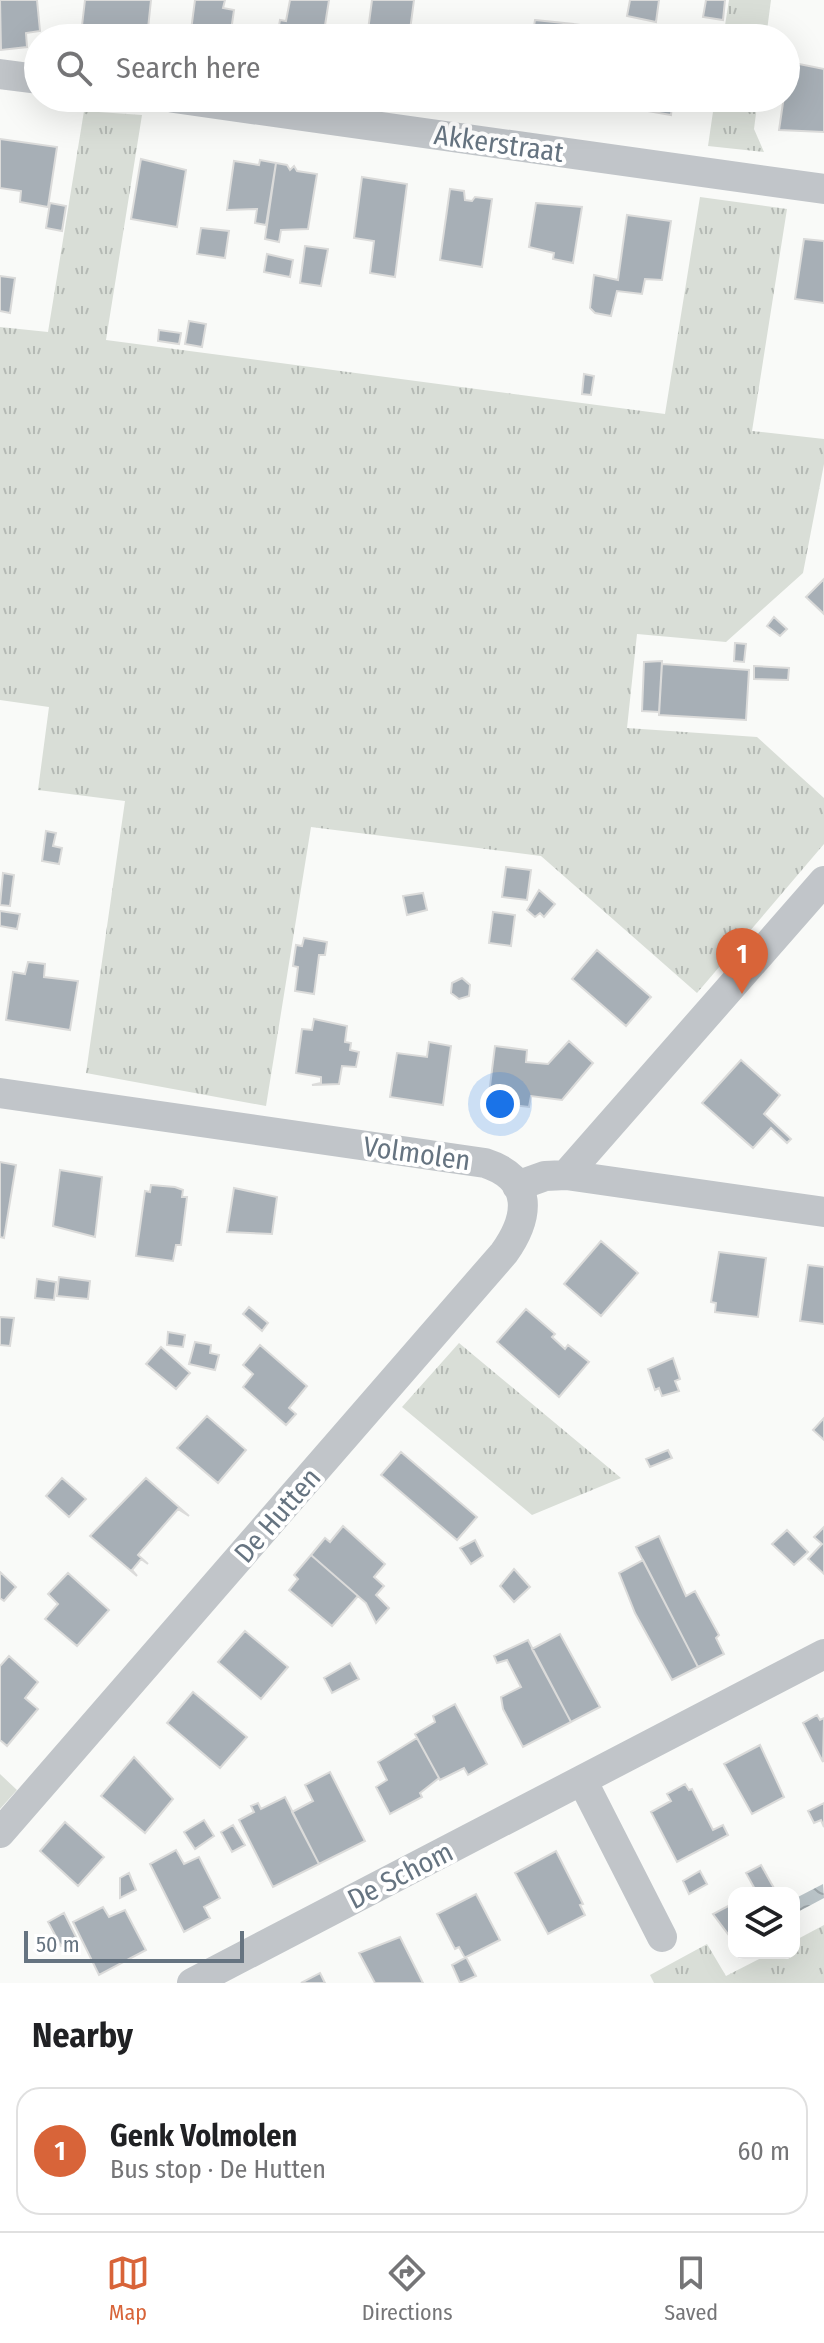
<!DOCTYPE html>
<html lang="en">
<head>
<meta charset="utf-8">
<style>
  :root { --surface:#fff; --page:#f2f2f2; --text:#202124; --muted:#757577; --line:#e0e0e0; --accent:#d86439 }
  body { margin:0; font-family:"Fira Sans Condensed",sans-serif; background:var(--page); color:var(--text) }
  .controls { position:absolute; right:24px; bottom:24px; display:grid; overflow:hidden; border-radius:16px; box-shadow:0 8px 32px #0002 }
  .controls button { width:72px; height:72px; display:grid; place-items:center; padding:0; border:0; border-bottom:2px solid var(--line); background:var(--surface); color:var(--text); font:40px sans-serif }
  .scale { position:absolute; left:24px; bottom:20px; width:220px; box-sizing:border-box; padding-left:8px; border:4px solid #667481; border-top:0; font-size:22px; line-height:28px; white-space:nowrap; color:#667481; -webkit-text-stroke:6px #fff; paint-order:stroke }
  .you { position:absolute; left:500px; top:1104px; width:28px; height:28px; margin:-20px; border:6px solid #fff; border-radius:50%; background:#1a73e8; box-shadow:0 0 0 12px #1a73e833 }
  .badge { display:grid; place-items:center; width:52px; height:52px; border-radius:50%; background:var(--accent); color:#fff; font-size:26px; font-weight:700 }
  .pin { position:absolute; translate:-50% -66px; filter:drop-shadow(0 2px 4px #0008) }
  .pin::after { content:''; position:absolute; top:42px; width:28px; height:24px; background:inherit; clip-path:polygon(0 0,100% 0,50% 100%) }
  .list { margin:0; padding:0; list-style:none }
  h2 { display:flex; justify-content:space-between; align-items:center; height:104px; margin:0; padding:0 32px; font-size:34px }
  h2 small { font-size:26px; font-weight:400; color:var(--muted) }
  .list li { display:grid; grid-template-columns:52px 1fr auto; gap:24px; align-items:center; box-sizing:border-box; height:128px; margin:0 16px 16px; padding:0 16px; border:2px solid var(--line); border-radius:24px }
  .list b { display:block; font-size:30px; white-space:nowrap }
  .list p { margin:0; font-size:26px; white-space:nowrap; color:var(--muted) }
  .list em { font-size:26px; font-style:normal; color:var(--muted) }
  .icon { flex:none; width:44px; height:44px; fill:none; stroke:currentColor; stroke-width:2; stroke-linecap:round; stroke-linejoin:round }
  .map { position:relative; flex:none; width:824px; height:1983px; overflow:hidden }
  .search { position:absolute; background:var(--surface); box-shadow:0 8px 32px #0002; left:24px; right:24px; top:24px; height:88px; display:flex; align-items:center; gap:20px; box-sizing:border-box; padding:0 28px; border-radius:44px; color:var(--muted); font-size:30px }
  .sheet { height:248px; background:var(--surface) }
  nav { display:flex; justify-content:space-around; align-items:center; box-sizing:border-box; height:112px; border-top:2px solid var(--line); background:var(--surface); font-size:22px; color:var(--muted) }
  nav a { display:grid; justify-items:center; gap:4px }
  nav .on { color:var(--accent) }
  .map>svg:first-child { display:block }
  .grass { fill:url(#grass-tufts) }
  .water { fill:url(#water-waves) }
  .building { fill:#a7afb6; stroke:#dbdbda; stroke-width:2 }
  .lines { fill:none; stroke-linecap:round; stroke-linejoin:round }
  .minor { stroke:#c1c5c9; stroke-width:30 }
  .labels { text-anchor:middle; stroke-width:8; stroke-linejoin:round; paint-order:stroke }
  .street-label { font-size:28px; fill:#667481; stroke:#fff }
</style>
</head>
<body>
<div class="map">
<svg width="824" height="1983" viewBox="0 0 824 1983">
  <defs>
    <pattern id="grass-tufts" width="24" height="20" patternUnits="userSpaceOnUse" patternTransform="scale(2)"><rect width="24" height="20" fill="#d9ded7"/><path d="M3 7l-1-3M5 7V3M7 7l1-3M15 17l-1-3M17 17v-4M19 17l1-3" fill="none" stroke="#b4b9b4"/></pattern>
    <pattern id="water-waves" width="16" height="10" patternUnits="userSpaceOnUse" patternTransform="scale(2)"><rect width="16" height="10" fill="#bac4c8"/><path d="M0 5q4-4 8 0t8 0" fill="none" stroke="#9ba4a8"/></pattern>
  </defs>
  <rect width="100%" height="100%" fill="#f9faf8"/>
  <!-- grass -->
  <path class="grass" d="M729 0H771L766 38H723Z
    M715 98H758L754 129 764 152 708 146Z
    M84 111 142 115 106 340 665 414 700 197 787 209 752 431 824 439V464L803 573 726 642 637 634 627 728 757 737 824 798V844L697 993 541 856 311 827 266 1106 86 1073 125 801 38 790 49 707 0 700V327L48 332Z
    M459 1343 621 1478 532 1515 402 1407Z
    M0 1774 17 1790 0 1809Z
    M824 1925V1983H654L650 1975 707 1944 726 1976 771 1953H794V1941Z"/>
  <!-- water -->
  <path class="water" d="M823 1884 824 1898 794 1914V1899Z"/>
  <!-- building -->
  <path class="building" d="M0 0H37L40 31 26 33 27 47 1 50Z
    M85 0H151L147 38 81 34Z
    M195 0H225L223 8 234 10 230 38H190Z
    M290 0H329L323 38 277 37 280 20 286 21Z
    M372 0H414L409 38H367Z
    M630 0H659L656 22 627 16Z
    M706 0H725L723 20 703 17Z
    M535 20 573 24 571 38H532Z
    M573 24 610 29 609 38H571Z
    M789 62 824 69V132L779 130Z
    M562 98H593V101Z
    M637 98H682L683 106H672L671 115 636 109Z
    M0 139 57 147 48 207 20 202 21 191 0 188Z
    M141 159 186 170 177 227 131 219Z
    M260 160 276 163 266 225 255 223 257 209 227 210 234 161 259 165Z
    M276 163 287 165 290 170 294 166 297 171 317 174 308 229 281 230 279 242 265 239Z
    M362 177 407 184 395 277 370 273 374 241 354 238Z
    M450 189 464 191 465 200 472 201 475 197 492 199 482 267 440 260Z
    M50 203 66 206 62 231 46 228Z
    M536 203 582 207 573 263 553 259 554 253 529 247Z
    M627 215 671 221 662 280 645 279 642 294 617 291 611 316 595 313 590 308 594 275 618 280Z
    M201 228 229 231 225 258 197 254Z
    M804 239 824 241V303L795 299Z
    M305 246 328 249 321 286 300 283Z
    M267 254 293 260 290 277 264 272Z
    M0 276 15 278 10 313 0 311Z
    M189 321 206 324 202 347 185 344Z
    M159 330 181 333 179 344 158 341Z
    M584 374 594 376 591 395 582 394Z
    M824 579V614L806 597Z
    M774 617 787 629 780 636 767 626Z
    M735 643 746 644 744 662 734 661Z
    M662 661 659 712 642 711 644 662Z
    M662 664 749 670 746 720 659 715Z
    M754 666 789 668 788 680 754 679Z
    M46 831 56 833 53 846 62 848 59 864 42 861Z
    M506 867 531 870 527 900 502 897Z
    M3 873 14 875 10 906 0 905Z
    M539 890 555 904 544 917 540 913 535 917 527 910Z
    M423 893 427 910 407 915 403 896Z
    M0 911 20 914 17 929 0 926Z
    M493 912 515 915 511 946 489 943Z
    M304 938 327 942 325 955H319L314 994 295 991 298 967 293 966 296 945 302 946Z
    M597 950 651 997 626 1026 572 979Z
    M28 962 45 964 44 977 78 981 70 1030 6 1020 13 972 25 974Z
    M462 978 470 985 469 996 459 999 451 993 452 983Z
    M314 1019 347 1026 345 1042 351 1043 350 1050 359 1052 356 1067 342 1066 339 1084 312 1085 321 1083V1077L296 1073 302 1029 312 1030Z
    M569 1041 593 1063 562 1100 531 1096 529 1107 488 1102 495 1046 527 1050 526 1062 548 1064Z
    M429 1042 451 1046 443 1105 390 1097 397 1053 427 1057Z
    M741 1060 780 1095 764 1114 791 1139 787 1143 771 1128 753 1148 702 1103Z
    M0 1162 16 1165 4 1238 0 1237Z
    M60 1170 102 1177 95 1237 53 1226Z
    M151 1185 175 1187 183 1190 182 1197H187L181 1245H176L173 1261 136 1256 145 1191 150 1192Z
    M234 1188 277 1197 272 1234 227 1232Z
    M601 1241 638 1273 601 1316 564 1284Z
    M719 1252 766 1258 758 1317 715 1312 716 1303 711 1302Z
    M808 1265 824 1267V1324L800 1321Z
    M59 1277 90 1281 88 1299 57 1296Z
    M37 1279 56 1282 54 1300 35 1298Z
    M249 1307 268 1323 262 1331 243 1314Z
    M526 1309 555 1334 552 1337 565 1349 568 1345 589 1362 559 1397 497 1342Z
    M0 1317 14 1318 10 1346 0 1345Z
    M168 1332 185 1335 183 1347 167 1345Z
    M195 1342 211 1345 210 1353 219 1355 215 1370 189 1364Z
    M260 1345 307 1386 289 1408 296 1414 286 1425 243 1387 253 1374 243 1365Z
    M161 1347 190 1373 176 1389 146 1364Z
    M673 1358 680 1379 675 1381 679 1391 662 1396 659 1388 655 1390 648 1369Z
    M207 1416 246 1450 218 1483 177 1448Z
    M824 1418V1440L813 1430Z
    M668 1450 672 1458 650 1467 646 1459Z
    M401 1452 477 1517 457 1540 381 1475Z
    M62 1478 86 1499 69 1517 46 1496Z
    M146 1478 189 1516 178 1509 138 1555 148 1564 141 1559 132 1570 137 1576 90 1536Z
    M343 1526 385 1564 374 1577 384 1586 376 1595 389 1608 376 1623 366 1603 311 1555 325 1538 330 1542Z
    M824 1527V1574L808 1559 822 1544 814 1537Z
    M787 1530 808 1552 794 1565 772 1544Z
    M659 1536 686 1596 695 1591 719 1635 716 1638 724 1654 698 1667 636 1547Z
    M475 1540 483 1556 471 1564 460 1548Z
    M311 1555 358 1596 332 1626 289 1590 298 1579 294 1575Z
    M643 1560 698 1667 672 1680 635 1613 619 1573Z
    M514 1569 530 1587 514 1602 500 1586Z
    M0 1572 16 1587 4 1601 0 1598Z
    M68 1573 109 1610 77 1646 45 1619 58 1604 48 1594Z
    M245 1631 288 1667 261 1699 218 1662Z
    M560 1634 600 1707 571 1722 532 1649Z
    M528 1640 571 1722 523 1747 503 1709 501 1697 521 1687 507 1660 497 1663 494 1656Z
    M9 1656 38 1682 25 1698 38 1709 7 1746 0 1740V1666Z
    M350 1663 359 1679 332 1693 324 1678Z
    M193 1692 247 1737 220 1768 167 1723Z
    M455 1704 487 1764 468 1775 464 1768 440 1780 415 1734 435 1722 433 1716Z
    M817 1715 820 1720 824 1718 823 1762 803 1723Z
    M417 1738 439 1778 420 1793 422 1797 390 1814 376 1787 387 1780 378 1762Z
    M760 1745 784 1797 752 1814 724 1764Z
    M134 1757 173 1799 145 1833 101 1796Z
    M330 1772 365 1841 319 1864 292 1812 313 1801 305 1785Z
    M685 1784 689 1790 692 1789 713 1830 723 1825 728 1835 677 1862 651 1812 671 1801 667 1794Z
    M285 1797 319 1864 273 1887 239 1820 254 1812 251 1806 258 1803 261 1809Z
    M824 1803V1827L821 1820 814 1823 808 1811Z
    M204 1820 214 1836 195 1849 184 1832Z
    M65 1822 104 1857 78 1886 40 1851Z
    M233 1825 245 1845 232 1852 221 1832Z
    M176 1850 184 1864 199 1857 220 1898 204 1907 210 1918 184 1932 150 1864Z
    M556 1851 583 1904 580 1905 585 1915 548 1934 515 1873Z
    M761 1865 771 1883 777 1893H753L756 1891 746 1873Z
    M700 1871 707 1884 689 1894 683 1881Z
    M129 1873 136 1890 120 1898V1878Z
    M476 1894 500 1940 466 1957 476 1976 460 1983 452 1965 465 1958 459 1947 455 1949 437 1914Z
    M734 1903V1942L713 1914Z
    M103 1907 109 1917 125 1910 146 1950 99 1975 73 1922Z
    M64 1913 77 1939 61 1946 48 1922Z
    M400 1937 423 1983H375L359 1953Z
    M320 1973 325 1983H301Z"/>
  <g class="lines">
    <!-- minor -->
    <path class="minor" d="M0 74 38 79
      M174 98 824 189
      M0 1093 485 1163C535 1179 529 1218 504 1253L0 1833
      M566 1175 824 881
      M517 1186 545 1176 566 1175 824 1212
      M582 1780 662 1937
      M192 1983 824 1654"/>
  </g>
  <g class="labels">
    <!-- street labels -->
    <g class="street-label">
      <text transform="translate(499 143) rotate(8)" y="10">Akkerstraat</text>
      <text transform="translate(417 1153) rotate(8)" y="10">Volmolen</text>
      <text transform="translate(277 1515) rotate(-49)" y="10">De Hutten</text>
      <text transform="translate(400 1875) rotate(-27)" y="10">De Schom</text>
    </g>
  </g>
</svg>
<div class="controls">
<button><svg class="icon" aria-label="layers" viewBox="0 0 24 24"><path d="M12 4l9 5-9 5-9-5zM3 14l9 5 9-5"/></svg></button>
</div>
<div class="scale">50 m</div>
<div class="you"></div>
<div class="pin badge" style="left:742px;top:994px">1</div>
<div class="search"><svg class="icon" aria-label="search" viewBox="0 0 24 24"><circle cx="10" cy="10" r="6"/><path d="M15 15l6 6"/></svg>Search here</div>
</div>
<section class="sheet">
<h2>Nearby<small></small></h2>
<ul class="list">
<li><span class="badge">1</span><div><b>Genk Volmolen</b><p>Bus stop · De Hutten</p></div><em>60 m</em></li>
</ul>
</section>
<nav>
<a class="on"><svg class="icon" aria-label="map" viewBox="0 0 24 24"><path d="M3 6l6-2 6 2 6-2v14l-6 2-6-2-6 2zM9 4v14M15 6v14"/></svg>Map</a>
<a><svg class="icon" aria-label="directions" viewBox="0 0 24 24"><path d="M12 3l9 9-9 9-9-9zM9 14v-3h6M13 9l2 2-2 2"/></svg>Directions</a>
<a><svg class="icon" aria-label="saved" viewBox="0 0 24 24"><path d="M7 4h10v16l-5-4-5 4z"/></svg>Saved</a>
</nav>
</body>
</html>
